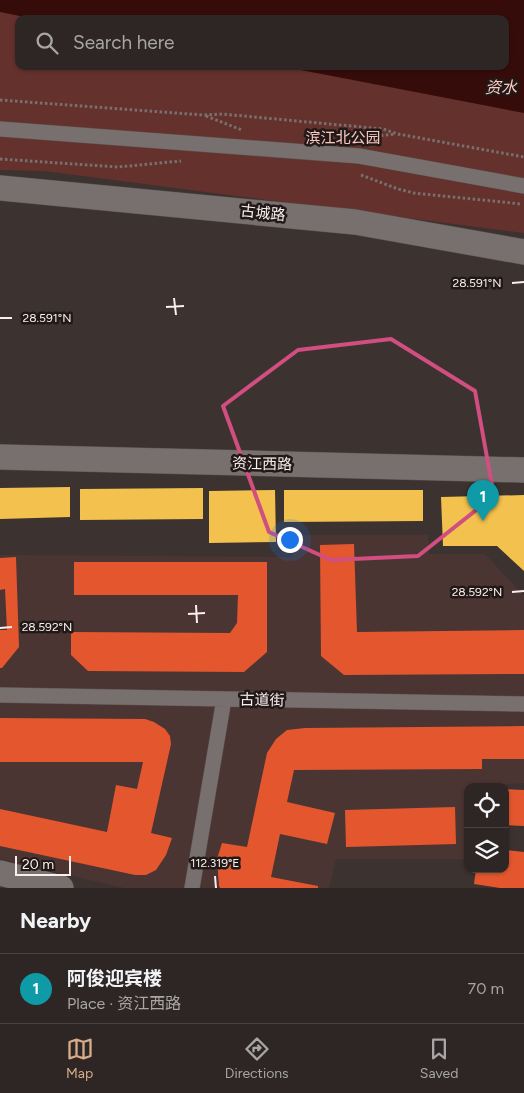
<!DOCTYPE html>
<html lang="en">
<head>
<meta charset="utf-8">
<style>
  :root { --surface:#2d2624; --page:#352e2c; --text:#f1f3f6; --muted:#a7a5a6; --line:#484341; --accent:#d6ab8b }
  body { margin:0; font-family:Figtree,"Noto Sans SC",sans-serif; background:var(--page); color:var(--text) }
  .controls { position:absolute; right:15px; bottom:15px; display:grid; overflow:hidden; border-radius:10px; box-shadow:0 1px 4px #0004 }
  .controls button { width:45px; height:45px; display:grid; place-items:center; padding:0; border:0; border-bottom:1px solid var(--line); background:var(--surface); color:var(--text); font:25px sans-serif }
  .scale { position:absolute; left:15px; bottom:12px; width:56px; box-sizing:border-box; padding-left:5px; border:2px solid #fbefee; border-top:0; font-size:14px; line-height:18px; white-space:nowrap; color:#fbefee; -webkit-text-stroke:4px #211918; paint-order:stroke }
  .you { position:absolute; left:289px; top:539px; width:18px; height:18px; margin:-12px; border:4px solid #fff; border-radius:50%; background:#1a73e8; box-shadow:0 0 0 8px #1a73e833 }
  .badge { display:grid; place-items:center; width:32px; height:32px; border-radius:50%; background:var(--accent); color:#fff; font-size:16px; font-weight:700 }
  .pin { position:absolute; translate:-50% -41px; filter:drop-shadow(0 1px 2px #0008) }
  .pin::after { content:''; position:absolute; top:26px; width:18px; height:15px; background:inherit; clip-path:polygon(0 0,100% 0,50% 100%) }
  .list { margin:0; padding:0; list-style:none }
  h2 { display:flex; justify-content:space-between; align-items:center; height:65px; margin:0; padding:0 20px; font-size:21px }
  h2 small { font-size:16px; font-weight:400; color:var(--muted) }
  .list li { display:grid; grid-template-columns:32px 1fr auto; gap:15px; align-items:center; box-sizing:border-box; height:70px; padding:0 20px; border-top:1px solid var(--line) }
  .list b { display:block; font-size:19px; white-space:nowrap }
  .list p { margin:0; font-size:16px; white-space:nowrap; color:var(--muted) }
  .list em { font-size:16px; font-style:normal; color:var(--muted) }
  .icon { flex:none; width:28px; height:28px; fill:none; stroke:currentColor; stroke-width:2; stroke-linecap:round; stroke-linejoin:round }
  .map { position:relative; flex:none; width:524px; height:888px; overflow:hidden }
  .search { position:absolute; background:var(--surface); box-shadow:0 1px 4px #0004; left:15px; right:15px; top:15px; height:55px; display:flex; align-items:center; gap:12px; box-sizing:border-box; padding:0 18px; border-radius:10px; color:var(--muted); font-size:19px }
  .sheet { height:135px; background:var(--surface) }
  nav { display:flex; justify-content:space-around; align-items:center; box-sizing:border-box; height:70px; border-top:1px solid var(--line); background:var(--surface); font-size:14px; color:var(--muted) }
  nav a { display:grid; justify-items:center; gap:2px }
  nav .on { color:var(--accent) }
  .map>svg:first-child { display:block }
  .built { fill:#4b3532 }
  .green { fill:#65312d }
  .water { fill:#360c0a }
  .homes { fill:#f2c14e }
  .shops { fill:#e4572e }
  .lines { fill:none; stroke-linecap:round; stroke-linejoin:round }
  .pedestrian-casing { stroke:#5a5150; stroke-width:16 }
  .tertiary-casing { stroke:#5a5150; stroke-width:26 }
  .path { stroke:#78706f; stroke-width:3; stroke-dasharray:2.5 2.5; stroke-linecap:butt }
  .pedestrian { stroke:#78706e; stroke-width:15 }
  .tertiary { stroke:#78706e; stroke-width:25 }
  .marked { fill:none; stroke:#d04e80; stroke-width:4; stroke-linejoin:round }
  .ticks { fill:none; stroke:#fbefee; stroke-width:2 }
  .labels { text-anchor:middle; stroke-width:5; stroke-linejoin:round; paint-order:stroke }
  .park-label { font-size:15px; fill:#fcc8c0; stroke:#211918 }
  .street-label { font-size:15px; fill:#fbefee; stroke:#211918 }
  .water-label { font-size:16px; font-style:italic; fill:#fcc8c0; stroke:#211918 }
  .ticks-label { font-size:12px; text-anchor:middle; fill:#fbefee; stroke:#211918; stroke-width:5; stroke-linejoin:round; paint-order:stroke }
</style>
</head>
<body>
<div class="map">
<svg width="524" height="888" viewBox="0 0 524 888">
  <rect width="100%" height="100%" fill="#3c3230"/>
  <!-- built -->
  <path class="built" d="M293 535H428L429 554H485L524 596V783L468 787V859H336L329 888H124L0 859V555L293 557Z"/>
  <!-- green -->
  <path class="green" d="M0 0 142 19H19V66H348L524 107V233L44 171 0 170Z"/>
  <!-- water -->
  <path class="water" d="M0 0H524V113L280 66H505V19H35L0 12Z"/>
  <!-- homes -->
  <path class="homes" d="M70 487V517L0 519V488Z
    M203 488V519L80 520V489Z
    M275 490 276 542 209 543V491Z
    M284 490H423V521L284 522Z
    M524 495V571L497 546H443L441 497Z"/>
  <!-- shops -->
  <path class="shops" d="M354 544 357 632 524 630V674L344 675 321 656 320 545Z
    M16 557 19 647 2 668H0V630H7L5 589 0 590V558Z
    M74 562H267V652L244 672 88 671 71 655V632L230 633 237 623 238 595H74Z
    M0 718 145 719 154 722 165 729 170 736 171 744 151 833 172 838 166 855 156 870 146 875H135L0 846V809L107 832 116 785 137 789 143 762H0Z
    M524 726V759H482V769L294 770 287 802 335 813 327 844 280 834 271 877 318 886V888H220L219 886 217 859 222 843 247 847 267 753 276 739 287 730 305 728Z
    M505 789 524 790V826L505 825Z
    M455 807 456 844 346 847 345 810Z
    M505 850 524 852V888H500L474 884 476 869H505Z"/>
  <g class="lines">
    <defs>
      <path id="pedestrian" d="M0 129 359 156 524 186
        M0 695 524 704
        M192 888 224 699"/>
      <path id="tertiary" d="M0 188 355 222 524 252
        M0 457 524 470
        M0 873 61 888"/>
    </defs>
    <!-- pedestrian casing -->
    <use href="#pedestrian" class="pedestrian-casing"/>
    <!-- tertiary casing -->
    <use href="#tertiary" class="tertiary-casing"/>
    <!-- path -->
    <path class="path" d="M0 100 203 115 222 114 383 129 398 134 524 157
      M206 116 242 130
      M356 138 395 134
      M0 159 118 167 181 161
      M361 175 398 189 414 193 521 204"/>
    <!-- pedestrian -->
    <use href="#pedestrian" class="pedestrian"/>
    <!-- tertiary -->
    <use href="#tertiary" class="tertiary"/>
  </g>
  <!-- marked area -->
  <path class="marked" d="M391 339 475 391 494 496 418 556 331 560 269 532 223 406 298 350Z"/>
  <!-- ticks -->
  <path class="ticks" d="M512 283 524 282M174 298 176 315M166 307 184 306M0 318H12M512 592 524 591M196 605 197 623M188 614 205 613M0 628 12 627M215 876 216 888"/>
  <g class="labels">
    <!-- park labels -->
    <g class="park-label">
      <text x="343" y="143">滨江北公园</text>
    </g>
    <!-- street labels -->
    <g class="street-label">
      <text transform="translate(263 213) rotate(6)" y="5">古城路</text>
      <text transform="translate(262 464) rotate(1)" y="5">资江西路</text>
      <text transform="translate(262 700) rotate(1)" y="5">古道街</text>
    </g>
    <!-- water labels -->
    <g class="water-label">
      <text x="501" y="93">资水</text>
    </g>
  </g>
  <g class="ticks-label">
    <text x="477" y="287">28.591°N</text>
    <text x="47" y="322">28.591°N</text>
    <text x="477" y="596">28.592°N</text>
    <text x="47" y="631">28.592°N</text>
    <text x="215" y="867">112.319°E</text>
  </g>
</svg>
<div class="controls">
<button><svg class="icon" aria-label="locate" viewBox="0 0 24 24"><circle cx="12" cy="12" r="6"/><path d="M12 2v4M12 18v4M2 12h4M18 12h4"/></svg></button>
<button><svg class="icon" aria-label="layers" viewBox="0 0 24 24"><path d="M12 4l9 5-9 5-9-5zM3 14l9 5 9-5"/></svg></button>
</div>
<div class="scale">20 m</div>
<div class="you"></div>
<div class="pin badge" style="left:483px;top:521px;background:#0f9aa8">1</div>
<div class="search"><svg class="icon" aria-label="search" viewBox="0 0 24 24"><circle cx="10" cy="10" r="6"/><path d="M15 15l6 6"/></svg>Search here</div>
</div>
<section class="sheet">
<h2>Nearby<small></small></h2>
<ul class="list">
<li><span class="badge" style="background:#0f9aa8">1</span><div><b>阿俊迎宾楼</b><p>Place · 资江西路</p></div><em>70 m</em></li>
</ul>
</section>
<nav>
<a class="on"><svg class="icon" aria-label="map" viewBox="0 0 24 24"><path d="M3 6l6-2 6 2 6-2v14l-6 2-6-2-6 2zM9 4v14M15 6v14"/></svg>Map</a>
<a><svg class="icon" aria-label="directions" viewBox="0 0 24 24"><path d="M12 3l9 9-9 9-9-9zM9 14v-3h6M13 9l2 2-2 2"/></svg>Directions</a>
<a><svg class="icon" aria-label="saved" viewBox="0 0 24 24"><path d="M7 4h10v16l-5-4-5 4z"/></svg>Saved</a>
</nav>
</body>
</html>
